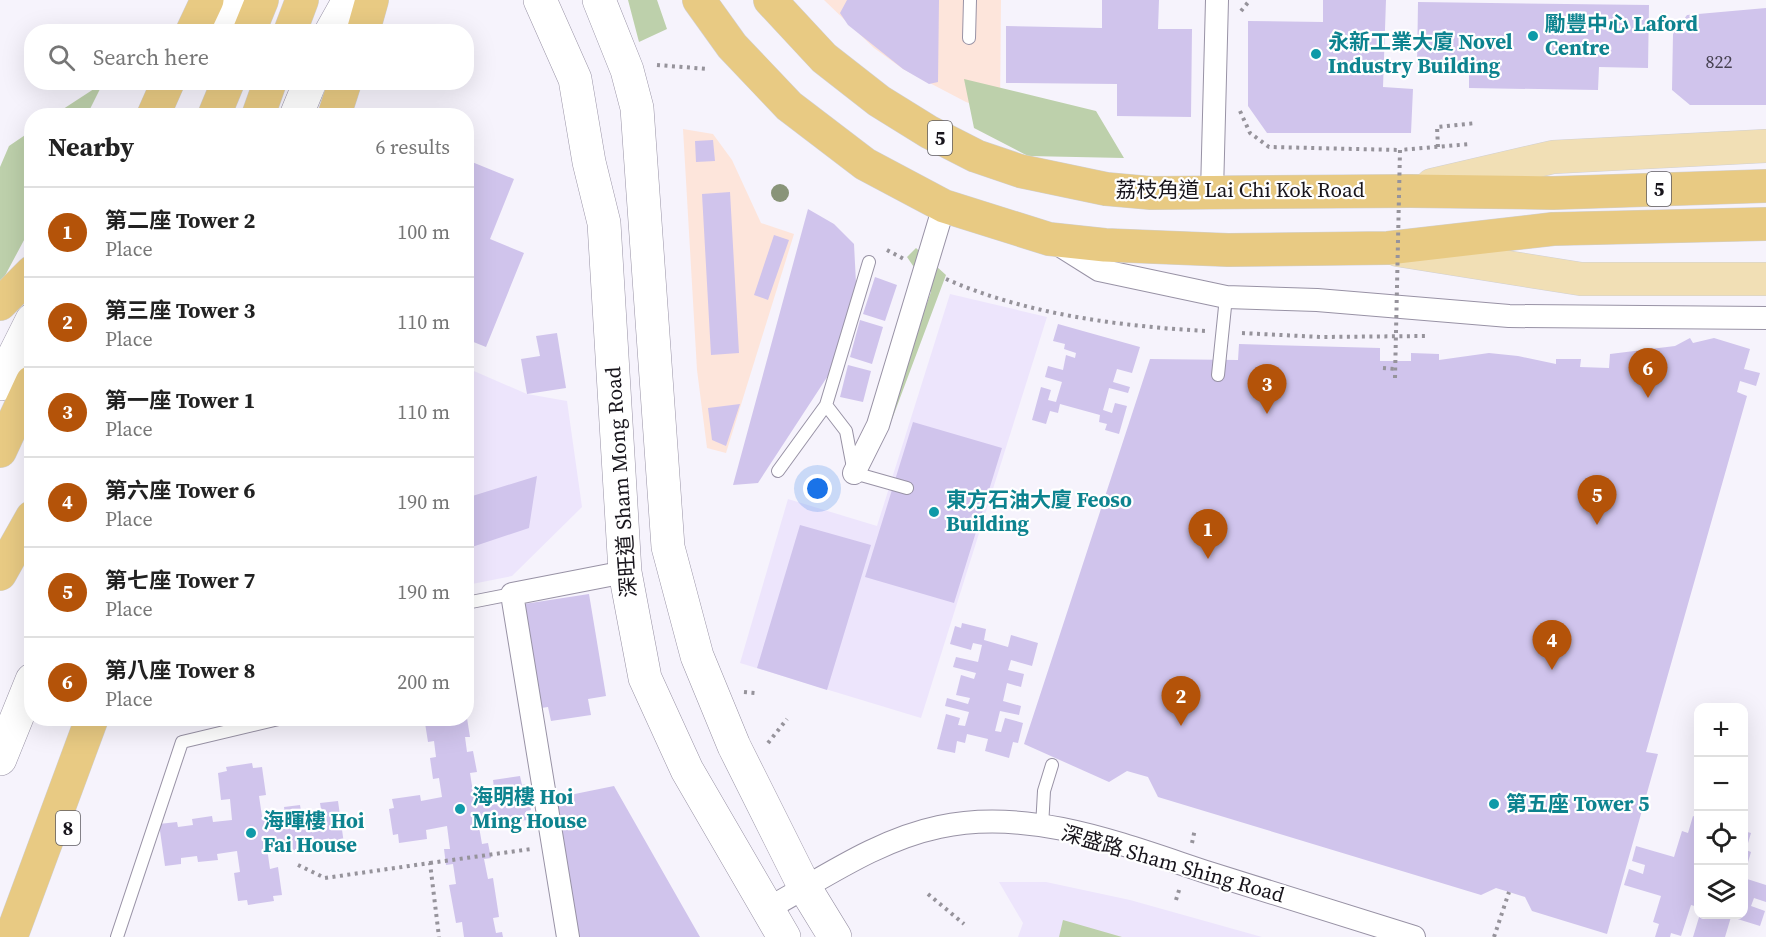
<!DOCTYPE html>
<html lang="en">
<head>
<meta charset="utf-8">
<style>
  :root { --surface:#fff; --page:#f6f6f6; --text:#222; --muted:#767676; --line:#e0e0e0; --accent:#b45309 }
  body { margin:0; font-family:"Source Serif 4","Noto Sans TC",serif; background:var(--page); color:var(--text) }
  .controls { position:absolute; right:18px; bottom:18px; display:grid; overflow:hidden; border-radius:12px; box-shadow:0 6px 24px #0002 }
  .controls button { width:54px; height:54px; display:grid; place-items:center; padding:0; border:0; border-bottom:2px solid var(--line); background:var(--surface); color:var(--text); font:30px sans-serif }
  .you { position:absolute; left:818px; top:489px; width:21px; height:21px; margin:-15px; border:4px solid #fff; border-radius:50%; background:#1a73e8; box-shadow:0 0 0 9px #1a73e833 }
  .badge { display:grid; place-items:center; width:39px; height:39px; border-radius:50%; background:var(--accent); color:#fff; font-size:20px; font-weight:700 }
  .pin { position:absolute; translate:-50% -50px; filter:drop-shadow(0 2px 3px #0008) }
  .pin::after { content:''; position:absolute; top:32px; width:21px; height:18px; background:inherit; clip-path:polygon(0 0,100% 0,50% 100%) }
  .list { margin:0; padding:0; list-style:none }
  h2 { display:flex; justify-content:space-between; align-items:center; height:78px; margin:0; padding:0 24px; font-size:26px }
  h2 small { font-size:20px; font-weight:400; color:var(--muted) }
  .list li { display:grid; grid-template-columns:39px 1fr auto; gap:18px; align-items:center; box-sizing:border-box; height:90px; padding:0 24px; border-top:2px solid var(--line) }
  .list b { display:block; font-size:22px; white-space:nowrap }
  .list p { margin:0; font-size:20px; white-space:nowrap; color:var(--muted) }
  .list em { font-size:20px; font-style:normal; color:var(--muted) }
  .icon { flex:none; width:33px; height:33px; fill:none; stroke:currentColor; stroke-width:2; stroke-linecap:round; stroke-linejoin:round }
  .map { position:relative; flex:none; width:1766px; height:937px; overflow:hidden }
  .search { position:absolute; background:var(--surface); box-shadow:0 6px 24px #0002; left:24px; top:24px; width:450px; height:66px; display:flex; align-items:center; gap:15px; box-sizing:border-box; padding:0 21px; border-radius:24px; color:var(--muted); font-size:22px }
  .panel { position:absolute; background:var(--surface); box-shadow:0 6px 24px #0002; left:24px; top:108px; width:450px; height:618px; border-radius:24px }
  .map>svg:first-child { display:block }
  .commercial { fill:#fde5db }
  .built { fill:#ede5fc }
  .green { fill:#bdd0ab }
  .building { fill:#d0c4ec }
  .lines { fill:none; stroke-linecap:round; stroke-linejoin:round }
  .lane-casing { stroke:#9892a5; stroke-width:14 }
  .street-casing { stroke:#9892a5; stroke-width:24 }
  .secondary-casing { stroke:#9892a5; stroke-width:34 }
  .primary-casing { stroke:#d1d0d2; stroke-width:34 }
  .highway-casing { stroke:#d1d0d2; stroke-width:34 }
  .path { stroke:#96939b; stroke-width:4; stroke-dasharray:3 4.5; stroke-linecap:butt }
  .lane { stroke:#fff; stroke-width:12 }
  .street { stroke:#fff; stroke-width:22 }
  .secondary { stroke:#fff; stroke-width:33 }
  .primary { stroke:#f1dfb5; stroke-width:33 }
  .highway { stroke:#e8ca83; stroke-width:33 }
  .path-bridge { stroke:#96939b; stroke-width:4; stroke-dasharray:3 4.5; stroke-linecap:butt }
  .tree { fill:#899479 }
  .culture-dot { fill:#0f9aa8; stroke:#fff; stroke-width:2 }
  .labels { text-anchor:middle; stroke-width:4.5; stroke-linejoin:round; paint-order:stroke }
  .number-label { font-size:18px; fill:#464150 }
  .shield { fill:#fff; stroke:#5d5b60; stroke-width:1.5 }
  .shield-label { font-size:20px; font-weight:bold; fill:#18151c }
  .culture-label { font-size:21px; font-weight:bold; fill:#0d838f; stroke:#fff; text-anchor:start }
  .street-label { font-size:21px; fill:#18151c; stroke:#fff }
</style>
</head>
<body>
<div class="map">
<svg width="1766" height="937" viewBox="0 0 1766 937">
  <rect width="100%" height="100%" fill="#f6f3fc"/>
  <!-- commercial -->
  <path class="commercial" d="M824 0H1001L1000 114 966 102 903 69 874 48Z
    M683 129 713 134 732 160 761 223 794 234 726 453 707 448 697 370Z"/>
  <!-- built -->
  <path class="built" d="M950 294 1047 317 921 718 740 663 788 499 877 526Z
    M467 368 527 394 567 401 582 507 512 576 467 585Z
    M999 882H1046L1130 900 1262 937H1018L1023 923Z"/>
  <!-- green -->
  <path class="green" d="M628 0H657L667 29 639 42Z
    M964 79 1096 111 1124 158 1028 156 974 128Z
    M103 83 87 115H54Z
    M31 131V227L0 285V167L9 146Z
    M916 248 946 275 891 422 902 372 931 292 907 257Z
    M1063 920 1122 937H1059Z"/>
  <!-- building -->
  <path class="building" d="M847 0H939L938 82 929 84 903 69 848 25 840 13Z
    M1102 0H1159L1158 29H1192L1191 117 1117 116V84L1006 83V26L1102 28Z
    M1323 0H1386L1383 87 1413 89 1411 133H1267L1248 106V21L1323 22Z
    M1418 2 1649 5 1648 68 1599 67 1598 90 1469 88V68L1417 67Z
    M1766 8V105H1690L1672 90 1673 34 1687 15Z
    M713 140 715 161 696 162 695 141Z
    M466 147 472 162 514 179 490 239 524 253 486 347 466 339Z
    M730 192 739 353 711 355 702 194Z
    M808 209 834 224 854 244 856 283 835 365 758 483 733 485Z
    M774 235 789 240 768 300 754 295Z
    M875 277 897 285 885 321 863 314Z
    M860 320 883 327 872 364 850 357Z
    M1058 324 1140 347 1132 373 1117 369 1113 382 1130 387 1128 393 1109 388 1103 410 1112 413 1115 403 1127 406 1119 434 1105 430 1107 424 1099 422 1100 415 1060 404 1058 413 1050 411 1046 424 1032 420 1041 387 1051 390 1048 400 1056 402 1062 382 1045 377 1048 366 1063 370 1066 355 1075 358 1076 353 1064 349 1065 344 1053 341Z
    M557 333 566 388 527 394 521 359 540 356 536 336Z
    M1690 338 1693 343 1714 338 1750 349 1744 369 1760 373 1756 386 1740 381 1737 392 1747 396 1646 752 1658 754 1607 934 1532 911 1525 897 1509 892 1496 888 1481 895 1158 797 1148 777 1127 771 1109 782 1024 744 1150 359 1238 360 1239 344 1380 348V361H1411V353L1439 354V360L1489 353 1518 356 1556 364V359H1581L1580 367 1609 368 1610 354 1675 346Z
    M848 365 871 371 863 402 840 397Z
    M740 404 726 446 712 440 708 408Z
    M913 422 1002 448 954 603 865 577Z
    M537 476 529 528 466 549V498Z
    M800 525 871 545 827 690 757 668Z
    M589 594 606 696 588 699 591 715 551 721 548 707 541 708 524 604Z
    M962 623 986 629 984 640 1008 647 1011 635 1038 643 1032 666 1011 660 1008 670 1024 674 1021 687 1007 683 1003 701 1021 706 1019 715 1000 711 995 731 1001 732 1005 718 1023 723 1018 743 1013 742 1009 758 985 751 988 739 967 734 965 743 957 741 955 753 937 749 946 714 960 718 958 725 965 726 969 712 945 706 947 698 968 704 970 698 956 695 961 675 974 679 976 673 953 667 956 657 978 662 982 645 973 643 971 650 950 644 955 626 961 628Z
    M451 718H467L470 737H465L467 752 473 751 477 772 470 773 473 792 494 788 493 780 520 776 522 785 527 784 531 810 526 811 527 820 500 824 499 818 478 821 482 844 488 843 491 858 484 859 488 879 493 878 499 917 493 918 496 933 502 932 503 937H464L462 922 456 923 449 885 456 884 453 864 446 865 444 849H450L447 826 426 830 427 839 399 843 398 834 393 835 389 809 394 808 392 799 420 795 421 801 442 797 439 778 433 779 430 758 436 757 434 741 428 742 425 723Z
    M252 763 253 768 262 767 266 795 259 796 262 816 285 814 284 807 300 805 301 811 321 809 320 803 338 801 344 844 325 846 324 840 304 842 306 849 290 851 289 845 267 848 270 869 278 867 282 895 273 896 274 901 248 905 247 900 238 901 234 873 240 872 237 851 217 854 218 860 198 862 197 856 181 858V864L165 866 159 824 177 822 178 827 193 825 192 819 212 816 213 822 232 820 230 799 221 800 218 773 227 771 226 767Z
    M614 786 700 937H576L550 799Z
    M1693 816 1698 818V907L1691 905 1681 936 1671 933 1670 937H1655L1659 924 1653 922 1661 896 1624 885 1629 869 1643 874 1645 865 1632 861 1636 846 1674 857 1682 831 1688 833Z
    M1744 831 1751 833 1746 850 1751 852 1744 876Z
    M1744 878 1766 885V902L1754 898 1751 906 1765 911 1760 926 1731 917 1725 937H1693L1700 914H1744Z"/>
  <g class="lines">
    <defs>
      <path id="lane" d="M969 38 970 0
        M1218 375 1226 297
        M826 405 846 431 854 473 907 488
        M778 471 826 405 869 262
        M466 603 512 594
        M1042 827 1044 791 1052 765
        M117 937 182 742 283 718"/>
      <path id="street" d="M1212 192 1217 0
        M1056 243 1099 270 1226 297 1317 300 1509 316 1766 318
        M854 473 878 425 944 206
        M767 909C822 879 877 840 939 827 1030 807 1124 845 1209 873 1277 894 1345 916 1414 937
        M568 937 512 594 625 572"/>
      <path id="secondary" d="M540 0 575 79 589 162 604 223 625 572 645 678 687 770 784 937
        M599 0 627 70 637 108 668 547 697 656 734 746 805 888 835 937
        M217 32 240 0
        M331 32 349 0
        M296 116 310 82
        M0 384 32 320
        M0 759 32 680"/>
      <path id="primary" d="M1432 185 1553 157 1766 146
        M1398 250 1581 279H1766"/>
      <path id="highway" d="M699 0 732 46 789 106 865 164 944 206 1049 239 1105 245 1228 250 1388 248 1553 229 1766 224
        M770 0 824 58 879 101 929 132 976 156 1020 171 1106 189 1151 193 1410 191 1553 193 1766 186
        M192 32 207 0
        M249 32 262 0
        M290 32 302 0
        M363 32 372 0
        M153 116 168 82
        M214 116 228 82
        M258 116 270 82
        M334 116 345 82
        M0 304 32 272
        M0 451 32 382
        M0 574 32 517
        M11 937 92 718"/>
    </defs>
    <!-- lane casing -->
    <use href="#lane" class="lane-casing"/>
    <!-- street casing -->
    <use href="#street" class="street-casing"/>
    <!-- secondary casing -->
    <use href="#secondary" class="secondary-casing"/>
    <!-- primary casing -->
    <use href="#primary" class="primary-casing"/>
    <!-- highway casing -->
    <use href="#highway" class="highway-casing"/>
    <!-- path -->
    <path class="path" d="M1241 11 1250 0
      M657 65 708 69
      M1240 111 1250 133 1269 147 1400 150
      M1438 147 1437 127 1476 123
      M887 250 904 259
      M946 279C1025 314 1118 326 1205 331
      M1242 333 1321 337 1426 336
      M1383 368 1395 369
      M744 692 755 693
      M768 743 787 719
      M1192 843 1195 829
      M430 863 531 849
      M298 865 325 878 430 863 439 937
      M928 894 964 924
      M1176 900 1180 887
      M1494 937 1509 892"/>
    <!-- lane -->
    <use href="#lane" class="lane"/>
    <!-- street -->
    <use href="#street" class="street"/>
    <!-- secondary -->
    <use href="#secondary" class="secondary"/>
    <!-- primary -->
    <use href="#primary" class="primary"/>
    <!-- highway -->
    <use href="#highway" class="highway"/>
    <!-- path-bridge -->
    <path class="path-bridge" d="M1395 378 1400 150 1470 144"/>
  </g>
  <!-- trees -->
  <circle class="tree" cx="780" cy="193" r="9"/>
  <!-- markers -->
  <g class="culture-dot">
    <circle cx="1533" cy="36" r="6"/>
    <circle cx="1316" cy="54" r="6"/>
    <circle cx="934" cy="512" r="6"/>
    <circle cx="1494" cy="804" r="6"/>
    <circle cx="460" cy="809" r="6"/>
    <circle cx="251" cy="833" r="6"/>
  </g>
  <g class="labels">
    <!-- number labels -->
    <g class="number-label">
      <text x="1719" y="68">822</text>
    </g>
    <!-- shield labels -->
    <g class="shield">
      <rect x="928" y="121" width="24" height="34" rx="4.5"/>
      <rect x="1647" y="172" width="24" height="34" rx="4.5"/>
      <rect x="56" y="811" width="24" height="34" rx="4.5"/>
    </g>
    <g class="shield-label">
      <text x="940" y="145">5</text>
      <text x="1659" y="196">5</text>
      <text x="68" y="835">8</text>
    </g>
    <!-- culture labels -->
    <g class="culture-label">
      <text x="1545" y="31">勵豐中心 Laford<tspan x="1545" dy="24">Centre</tspan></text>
      <text x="1328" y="49">永新工業大廈 Novel<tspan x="1328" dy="24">Industry Building</tspan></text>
      <text x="946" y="507">東方石油大廈 Feoso<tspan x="946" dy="24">Building</tspan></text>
      <text x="472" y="804">海明樓 Hoi<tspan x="472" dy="24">Ming House</tspan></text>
      <text x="1506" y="811">第五座 Tower 5</text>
      <text x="263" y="828">海暉樓 Hoi<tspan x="263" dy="24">Fai House</tspan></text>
    </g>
    <!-- street labels -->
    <g class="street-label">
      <text x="1240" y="197">荔枝角道 Lai Chi Kok Road</text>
      <text transform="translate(621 482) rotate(-94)" y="7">深旺道 Sham Mong Road</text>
      <text transform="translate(1173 864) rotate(16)" y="7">深盛路 Sham Shing Road</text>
    </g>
  </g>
</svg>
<div class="controls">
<button>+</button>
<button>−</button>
<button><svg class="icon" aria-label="locate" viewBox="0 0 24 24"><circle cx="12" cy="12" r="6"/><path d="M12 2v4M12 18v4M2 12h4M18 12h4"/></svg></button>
<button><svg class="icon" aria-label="layers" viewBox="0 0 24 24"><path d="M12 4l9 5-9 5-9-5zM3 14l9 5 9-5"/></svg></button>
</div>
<div class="you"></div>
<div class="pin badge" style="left:1208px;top:559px">1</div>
<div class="pin badge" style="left:1181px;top:726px">2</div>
<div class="pin badge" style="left:1267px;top:414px">3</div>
<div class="pin badge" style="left:1552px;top:670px">4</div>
<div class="pin badge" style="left:1597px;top:525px">5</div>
<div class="pin badge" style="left:1648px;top:398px">6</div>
<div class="search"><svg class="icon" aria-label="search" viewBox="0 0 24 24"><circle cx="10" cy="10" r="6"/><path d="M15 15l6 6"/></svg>Search here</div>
<section class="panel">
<h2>Nearby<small>6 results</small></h2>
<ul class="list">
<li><span class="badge">1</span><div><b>第二座 Tower 2</b><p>Place</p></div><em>100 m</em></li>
<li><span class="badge">2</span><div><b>第三座 Tower 3</b><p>Place</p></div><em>110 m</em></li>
<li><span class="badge">3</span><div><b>第一座 Tower 1</b><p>Place</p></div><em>110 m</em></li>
<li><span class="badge">4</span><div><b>第六座 Tower 6</b><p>Place</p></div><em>190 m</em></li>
<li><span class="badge">5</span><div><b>第七座 Tower 7</b><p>Place</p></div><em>190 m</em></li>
<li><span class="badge">6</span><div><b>第八座 Tower 8</b><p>Place</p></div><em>200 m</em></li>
</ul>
</section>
</div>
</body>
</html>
